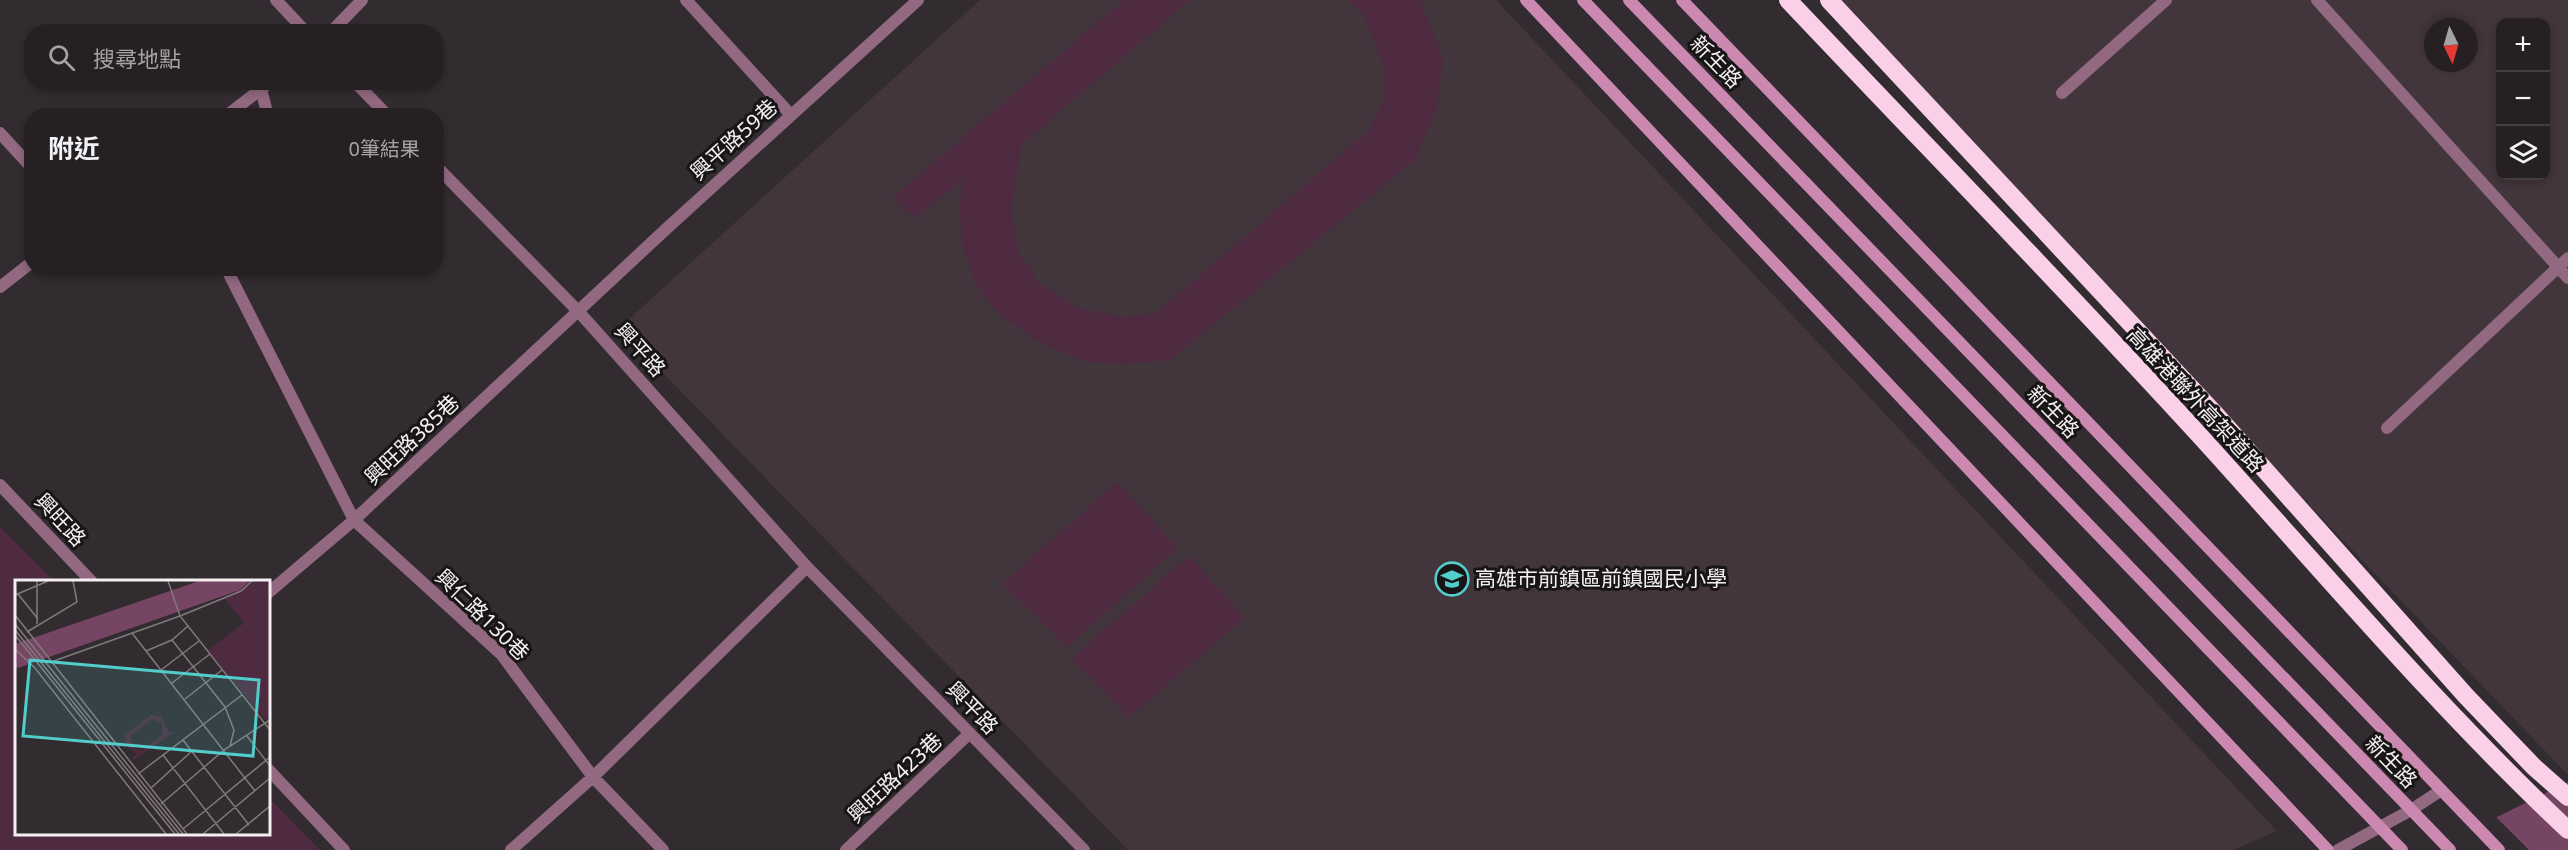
<!DOCTYPE html>
<html lang="zh-TW">
<head>
<meta charset="utf-8">
<style>
  :root { --surface:#262023; --page:#2e282b; --text:#f1f3f6; --muted:#a4a3a6; --line:#423e41 }
  body { margin:0; font-family:"Noto Sans","Noto Sans TC",sans-serif; background:var(--page); color:var(--text) }
  .controls { position:absolute; right:18px; top:18px; display:grid; overflow:hidden; border-radius:12px; box-shadow:0 3px 9px #0003 }
  .controls button { width:54px; height:54px; display:grid; place-items:center; padding:0; border:0; border-bottom:2px solid var(--line); background:var(--surface); color:var(--text); font:30px sans-serif }
  .compass { position:absolute; left:2424px; top:18px; width:54px; height:54px; border-radius:50%; background:var(--surface); box-shadow:0 3px 9px #0003; rotate:175deg }
  .list { margin:0; padding:0; list-style:none }
  h2 { display:flex; justify-content:space-between; align-items:center; height:78px; margin:0; padding:0 24px; font-size:26px }
  h2 small { font-size:20px; font-weight:400; color:var(--muted) }
  .icon { flex:none; width:33px; height:33px; fill:none; stroke:currentColor; stroke-width:2; stroke-linecap:round; stroke-linejoin:round }
  .map { position:relative; flex:none; width:2568px; height:850px; overflow:hidden }
  .search { position:absolute; background:var(--surface); box-shadow:0 3px 9px #0003; left:24px; top:24px; width:420px; height:66px; display:flex; align-items:center; gap:15px; box-sizing:border-box; padding:0 21px; border-radius:24px; color:var(--muted); font-size:22px }
  .panel { position:absolute; background:var(--surface); box-shadow:0 3px 9px #0003; left:24px; top:108px; width:420px; height:168px; border-radius:24px }
  .map>svg:first-child { display:block }
  .built { fill:#42353c; fill-rule:evenodd }
  .green { fill:#4e2b41 }
  .water { fill:#774564 }
  .pier { fill:#322b2f }
  .lines { fill:none; stroke-linecap:round; stroke-linejoin:round }
  .lane { stroke:#926981; stroke-width:12 }
  .street { stroke:#926981; stroke-width:12 }
  .secondary { stroke:#cb89b1; stroke-width:12 }
  .highway { stroke:#fad0e8; stroke-width:18 }
  .labels { text-anchor:middle; stroke-width:6; stroke-linejoin:round; paint-order:stroke }
  .street-label { font-size:21px; fill:#f4eff1; stroke:#181516 }
  .poi-label { font-size:21px; fill:#f4eff1; stroke:#181516; text-anchor:start }
  .inset-road { fill:none; stroke:#80797d; stroke-width:1.5 }
  .view { fill:#53cdcb; fill-opacity:0.15; stroke:#53cdcb; stroke-width:3 }
  .inset-edge { fill:none; stroke:#f4eff1; stroke-width:3 }
</style>
</head>
<body>
<div class="map">
<svg width="2568" height="850" viewBox="0 0 2568 850">
  <rect width="100%" height="100%" fill="#322b2f"/>
  <!-- built -->
  <path class="built" d="M980 0H1496L2277 831 2233 850H1128L619 328Z
    M1825 0H2568V775ZM2500 22H2546V176H2500ZM2433 27H2469V63H2433Z"/>
  <!-- green -->
  <path class="green" d="M1124 0H1190L1022 144 1011 208 1018 251 1039 283 1076 307 1122 317 1155 314 1368 131 1384 99V65L1363 14 1347 0H1420L1443 58 1437 106 1415 160 1170 360 1125 364 1087 362 1041 343 1000 315 976 285 963 248 959 205 964 179 915 218 893 197Z
    M1117 482 1178 548 1067 647 1002 584Z
    M0 527 54 581 16 582V834H268L269 798 320 850H0Z
    M1189 556 1245 618 1129 717 1072 658Z"/>
  <!-- water -->
  <path class="water" d="M2568 782V850H2430Z"/>
  <!-- pier -->
  <path class="pier" d="M2494 815 2529 850H2427L2428 847Z"/>
  <g class="lines">
    <!-- lane -->
    <path class="lane" d="M2317 0 2568 278
      M2062 93 2166 0
      M2387 428 2568 258"/>
    <!-- street -->
    <path class="street" d="M276 0 306 32
      M686 0 791 115
      M331 32 362 0
      M355 82 388 116
      M261 89 268 116
      M226 116 270 82
      M0 133 32 168
      M436 166 579 312 807 567 1084 850
      M226 268 354 520 501 654 593 777 663 850
      M0 287 32 262
      M0 485 92 582
      M268 593 354 520 665 230 918 0
      M268 769 344 850
      M511 850 593 777 807 567
      M846 850 970 733
      M2338 850 2411 810 2440 791"/>
    <!-- secondary -->
    <path class="secondary" d="M1526 0 2328 850
      M1583 0 2402 850
      M1629 0 2450 850
      M1682 0 2499 850"/>
    <!-- highway -->
    <path class="highway" d="M1788 0C1926 146 2066 289 2201 437 2322 570 2437 707 2568 830
      M1829 0 2217 416 2466 696 2534 767 2568 797"/>
  </g>
  <!-- icons -->
  <defs>
    <symbol id="school-ring" viewBox="-11 -11 22 22"><circle r="9.5" fill="#181516" stroke="#53cdcb" stroke-width="1.5"/><path d="M0-5L7-2L0 1L-7-2ZM-4 1L0 2.5L4 1V4Q0 6-4 4Z" fill="#53cdcb"/></symbol>
  </defs>
  <g fill-rule="evenodd">
    <use href="#school-ring" x="1433" y="560" width="38" height="38"/>
  </g>
  <g class="labels">
    <!-- street labels -->
    <g class="street-label">
      <text transform="translate(1716 62) rotate(46)" y="7">新生路</text>
      <text transform="translate(734 140) rotate(-42)" y="7">興平路59巷</text>
      <text transform="translate(640 350) rotate(48)" y="7">興平路</text>
      <text transform="translate(2195 400) rotate(47)" y="7">高雄港聯外高架道路</text>
      <text transform="translate(2053 412) rotate(46)" y="7">新生路</text>
      <text transform="translate(412 440) rotate(-43)" y="7">興旺路385巷</text>
      <text transform="translate(60 520) rotate(47)" y="7">興旺路</text>
      <text transform="translate(482 615) rotate(44)" y="7">興仁路130巷</text>
      <text transform="translate(972 708) rotate(46)" y="7">興平路</text>
      <text transform="translate(2391 762) rotate(46)" y="7">新生路</text>
      <text transform="translate(895 778) rotate(-43)" y="7">興旺路423巷</text>
    </g>
    <!-- poi labels -->
    <g class="poi-label">
      <text x="1475" y="586">高雄市前鎮區前鎮國民小學</text>
    </g>
  </g>
  <!-- overview -->
  <g transform="translate(15 580)">
    <rect width="255" height="255" fill="#322b2f"/>
    <path d="M240 1H255V136L250 140 193 70 229 43 210 19ZM136 135 147 137 153 152H159L119 180 117 178 122 174 111 165 110 155ZM137 139 147 143V155L127 170 120 169 115 156Z" fill="#4e2b41" fill-rule="evenodd"/>
    <path d="M184 1H235L225 10 0 89V64Z" fill="#774564"/>
    <path class="inset-road" d="M153 1 165 36 255 150M3 14 23 39M0 15 33 1M0 35 172 254M0 44 168 254M22 44V1M0 50 164 254M12 52 62 22 58 1M117 53 240 211M0 55 160 254M157 60 210 127 219 150 215 166M0 69 20 88 151 254M131 71 157 60 173 46M36 82 165 36 226 11 237 1M146 90 184 61M157 103 195 74M170 119 207 90M232 156 255 186M168 160 234 245M148 175 209 254M123 194 227 115M136 208 177 171M146 224 209 170 255 140M168 249 255 177M188 254 255 198M221 254 255 226"/>
    <path class="view" d="M15 80 244 100 238 176 8 156Z"/>
    <rect width="255" height="255" class="inset-edge"/>
  </g>
</svg>
<div class="controls">
<button>+</button>
<button>−</button>
<button><svg class="icon" aria-label="layers" viewBox="0 0 24 24"><path d="M12 4l9 5-9 5-9-5zM3 14l9 5 9-5"/></svg></button>
</div>
<svg class="compass" viewBox="-18 -18 36 36"><path d="M0-13l5 13h-10z" fill="#e53935"/><path d="M0 13l5-13h-10z" fill="#a4a3a6"/></svg>
<div class="search"><svg class="icon" aria-label="search" viewBox="0 0 24 24"><circle cx="10" cy="10" r="6"/><path d="M15 15l6 6"/></svg>搜尋地點</div>
<section class="panel">
<h2>附近<small>0筆結果</small></h2>
<ul class="list">
</ul>
</section>
</div>
</body>
</html>
